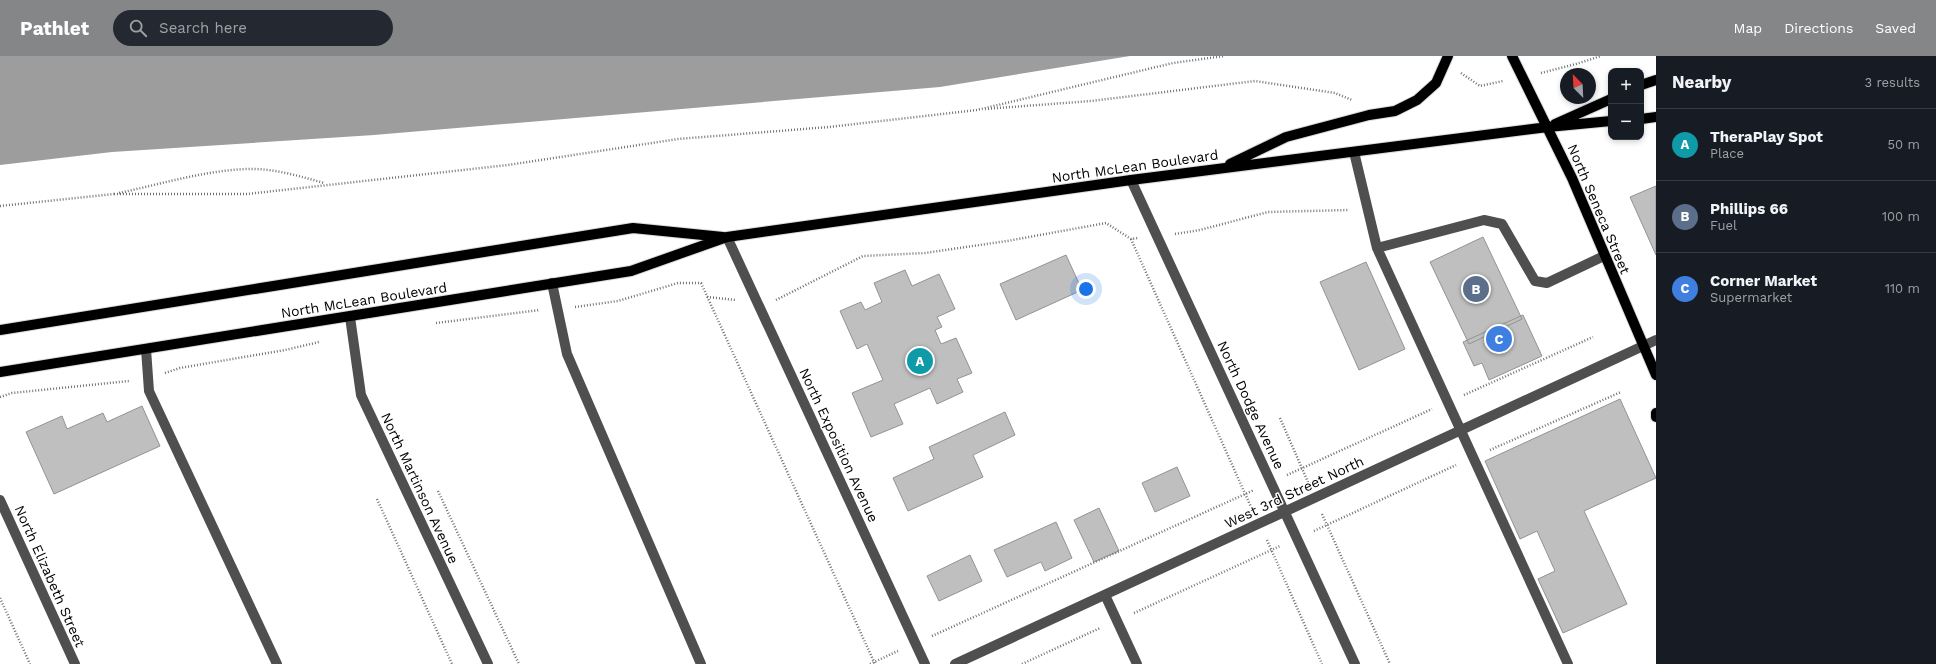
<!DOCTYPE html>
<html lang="en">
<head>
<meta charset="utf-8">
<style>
  :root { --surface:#171b24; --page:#242831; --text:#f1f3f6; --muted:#9ea1a6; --line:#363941; --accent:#858687 }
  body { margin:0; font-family:"Work Sans",sans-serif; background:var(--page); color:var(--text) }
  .controls { position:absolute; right:12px; top:12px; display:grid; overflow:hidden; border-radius:8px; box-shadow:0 2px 6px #0003 }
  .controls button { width:36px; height:36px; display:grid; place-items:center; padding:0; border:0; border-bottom:1px solid var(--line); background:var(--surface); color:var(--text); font:20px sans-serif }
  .compass { position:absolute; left:1560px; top:12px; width:36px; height:36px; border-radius:50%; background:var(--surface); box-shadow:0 2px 6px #0003; rotate:336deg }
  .you { position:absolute; left:1086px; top:233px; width:14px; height:14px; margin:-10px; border:3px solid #fff; border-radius:50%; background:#1a73e8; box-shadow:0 0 0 6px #1a73e833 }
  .badge { display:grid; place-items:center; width:26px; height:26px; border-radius:50%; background:var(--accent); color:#fff; font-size:13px; font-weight:700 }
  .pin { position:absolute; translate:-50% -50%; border:2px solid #fff; box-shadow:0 1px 4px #0006 }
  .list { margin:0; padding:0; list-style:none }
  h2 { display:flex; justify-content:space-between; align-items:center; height:52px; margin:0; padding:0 16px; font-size:17px }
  h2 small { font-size:13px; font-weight:400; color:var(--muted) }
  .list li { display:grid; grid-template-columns:26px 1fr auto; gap:12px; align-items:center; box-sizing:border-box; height:72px; padding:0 16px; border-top:1px solid var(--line) }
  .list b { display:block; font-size:15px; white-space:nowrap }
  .list p { margin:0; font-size:13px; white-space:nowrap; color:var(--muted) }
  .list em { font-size:13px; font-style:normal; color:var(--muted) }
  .icon { flex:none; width:22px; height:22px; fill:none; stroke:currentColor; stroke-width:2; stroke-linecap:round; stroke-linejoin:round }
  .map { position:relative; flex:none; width:1656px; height:608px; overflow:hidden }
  header { display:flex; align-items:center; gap:24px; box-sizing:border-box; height:56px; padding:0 20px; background:var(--accent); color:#fff }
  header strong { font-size:19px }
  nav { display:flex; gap:22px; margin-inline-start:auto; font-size:14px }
  .search { width:280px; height:36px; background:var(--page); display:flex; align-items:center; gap:10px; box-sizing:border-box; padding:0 14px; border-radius:22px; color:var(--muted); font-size:15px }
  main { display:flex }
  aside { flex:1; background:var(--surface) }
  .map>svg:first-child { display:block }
  .water { fill:#9d9d9d }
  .building { fill:#bfbfbf; stroke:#939393 }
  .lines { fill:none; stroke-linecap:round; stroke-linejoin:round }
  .major-casing { stroke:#dbdbdb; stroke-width:12 }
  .path { stroke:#717171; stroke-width:2.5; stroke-dasharray:1 2; stroke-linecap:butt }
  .minor { stroke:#4f4f4f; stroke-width:10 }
  .major { stroke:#000; stroke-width:10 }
  .labels { text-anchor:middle; stroke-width:3; stroke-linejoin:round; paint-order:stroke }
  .street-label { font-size:14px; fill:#000; stroke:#fff }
</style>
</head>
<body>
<header>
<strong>Pathlet</strong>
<div class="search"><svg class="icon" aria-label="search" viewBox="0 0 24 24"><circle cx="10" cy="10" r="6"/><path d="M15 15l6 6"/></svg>Search here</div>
<nav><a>Map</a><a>Directions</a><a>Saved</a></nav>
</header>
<main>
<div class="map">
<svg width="1656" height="608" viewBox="0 0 1656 608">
  <rect width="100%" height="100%" fill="#fff"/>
  <!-- water -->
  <path class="water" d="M0 0H1130L940 31 374 79 112 96 0 109Z"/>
  <!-- building -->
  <path class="building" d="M1656 130V199L1630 141Z
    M1483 181 1522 263 1469 288 1430 206Z
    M1066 199 1082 234 1016 264 1000 228Z
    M1366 206 1405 293 1359 314 1320 226Z
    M905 214 912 230 939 218 955 253 937 261 942 271 935 274 941 288 956 282 972 317 957 323 963 336 937 348 930 332 894 348 903 368 871 381 852 337 883 324 867 288 857 293 840 255 861 246 865 254 882 246 874 227Z
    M1523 259 1542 300 1489 324 1482 307 1474 310 1463 286Z
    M1620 343 1656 422 1584 455 1627 548 1563 577 1538 523 1555 515 1537 475 1520 483 1485 405Z
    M142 350 160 390 54 438 26 376 62 360 67 373 103 357 107 366Z
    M1005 356 1015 379 973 399 983 421 908 455 893 422 934 403 929 391Z
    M1177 411 1190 440 1155 456 1142 427Z
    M1099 452 1119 495 1094 506 1074 464Z
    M1056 466 1072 502 1045 515 1041 506 1007 521 994 494Z
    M970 499 982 525 939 545 927 520Z"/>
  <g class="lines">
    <defs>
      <path id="major" d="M1512 0 1572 122 1656 319
        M1641 29 1656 24
        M1641 63 1656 61
        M1555 68 1611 43
        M1230 108 1286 81 1369 59 1395 55 1417 44 1436 27 1448 0
        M0 274 633 172 723 181
        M0 316 631 215 727 181 1131 124 1548 71 1611 65
        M1656 357V361"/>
    </defs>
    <!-- major casing -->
    <use href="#major" class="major-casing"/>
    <!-- path -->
    <path class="path" d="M1461 17 1480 30 1503 25
      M1541 17 1576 8 1601 0
      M985 53 1091 45 1255 25 1335 37 1352 44
      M119 137C161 128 203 115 246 113 273 112 299 120 324 127
      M114 138H247L508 109 678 83 829 71 977 54 1173 7 1224 0
      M0 150 114 138
      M1175 178 1200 174 1268 156 1349 154
      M1131 183 1251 451
      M707 241 736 244
      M776 244 863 200 925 197 1007 185 1106 167 1131 183 1138 182
      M575 251 618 245 678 227H701L875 608
      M436 267 540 254
      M165 317 180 312 285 294 319 286
      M1464 339 1593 281
      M0 341 12 337 129 325
      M1280 362 1308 426
      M1490 394 1621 336
      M1287 419 1432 353
      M438 435 519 608
      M377 443 452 608
      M1322 458 1390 608
      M1314 475 1456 409
      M1267 484 1322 608
      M0 542 30 608
      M1134 557 1280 490
      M932 580 1254 434
      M870 608 898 595
      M1022 608 1100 572"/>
    <!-- minor -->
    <path class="minor" d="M1354 96 1377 192 1568 608
      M1131 124 1355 608
      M727 181 925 608
      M1377 192 1484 164 1502 168 1535 225 1547 227 1604 200
      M552 227 567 298 701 608
      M350 261 361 339 488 608
      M146 293 149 335 277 608
      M0 444 75 608
      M1105 539 1137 608
      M955 608 1656 284"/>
    <!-- major -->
    <use href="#major" class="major"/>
  </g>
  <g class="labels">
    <!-- street labels -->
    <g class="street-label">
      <text transform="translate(1135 110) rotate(-8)" y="5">North McLean Boulevard</text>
      <text transform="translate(1599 153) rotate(67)" y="5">North Seneca Street</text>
      <text transform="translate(364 244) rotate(-9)" y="5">North McLean Boulevard</text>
      <text transform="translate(1251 349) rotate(65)" y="5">North Dodge Avenue</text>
      <text transform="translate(839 389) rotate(65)" y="5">North Exposition Avenue</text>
      <text transform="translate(420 432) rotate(65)" y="5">North Martinson Avenue</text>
      <text transform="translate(1294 436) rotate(-25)" y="5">West 3rd Street North</text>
      <text transform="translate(50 520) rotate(66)" y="5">North Elizabeth Street</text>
    </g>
  </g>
</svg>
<div class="controls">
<button>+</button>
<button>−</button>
</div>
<svg class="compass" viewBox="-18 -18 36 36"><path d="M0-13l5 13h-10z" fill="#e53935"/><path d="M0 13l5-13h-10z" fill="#9ea1a6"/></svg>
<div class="you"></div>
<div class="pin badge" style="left:920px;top:305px;background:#0f9aa8">A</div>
<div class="pin badge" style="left:1476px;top:233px;background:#5c6f8a">B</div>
<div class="pin badge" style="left:1499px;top:283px;background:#3f7fe0">C</div>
</div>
<aside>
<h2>Nearby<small>3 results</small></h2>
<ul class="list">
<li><span class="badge" style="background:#0f9aa8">A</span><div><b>TheraPlay Spot</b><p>Place</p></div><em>50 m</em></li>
<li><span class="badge" style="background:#5c6f8a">B</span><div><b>Phillips 66</b><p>Fuel</p></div><em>100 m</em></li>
<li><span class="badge" style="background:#3f7fe0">C</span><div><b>Corner Market</b><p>Supermarket</p></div><em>110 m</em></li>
</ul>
</aside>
</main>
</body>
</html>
